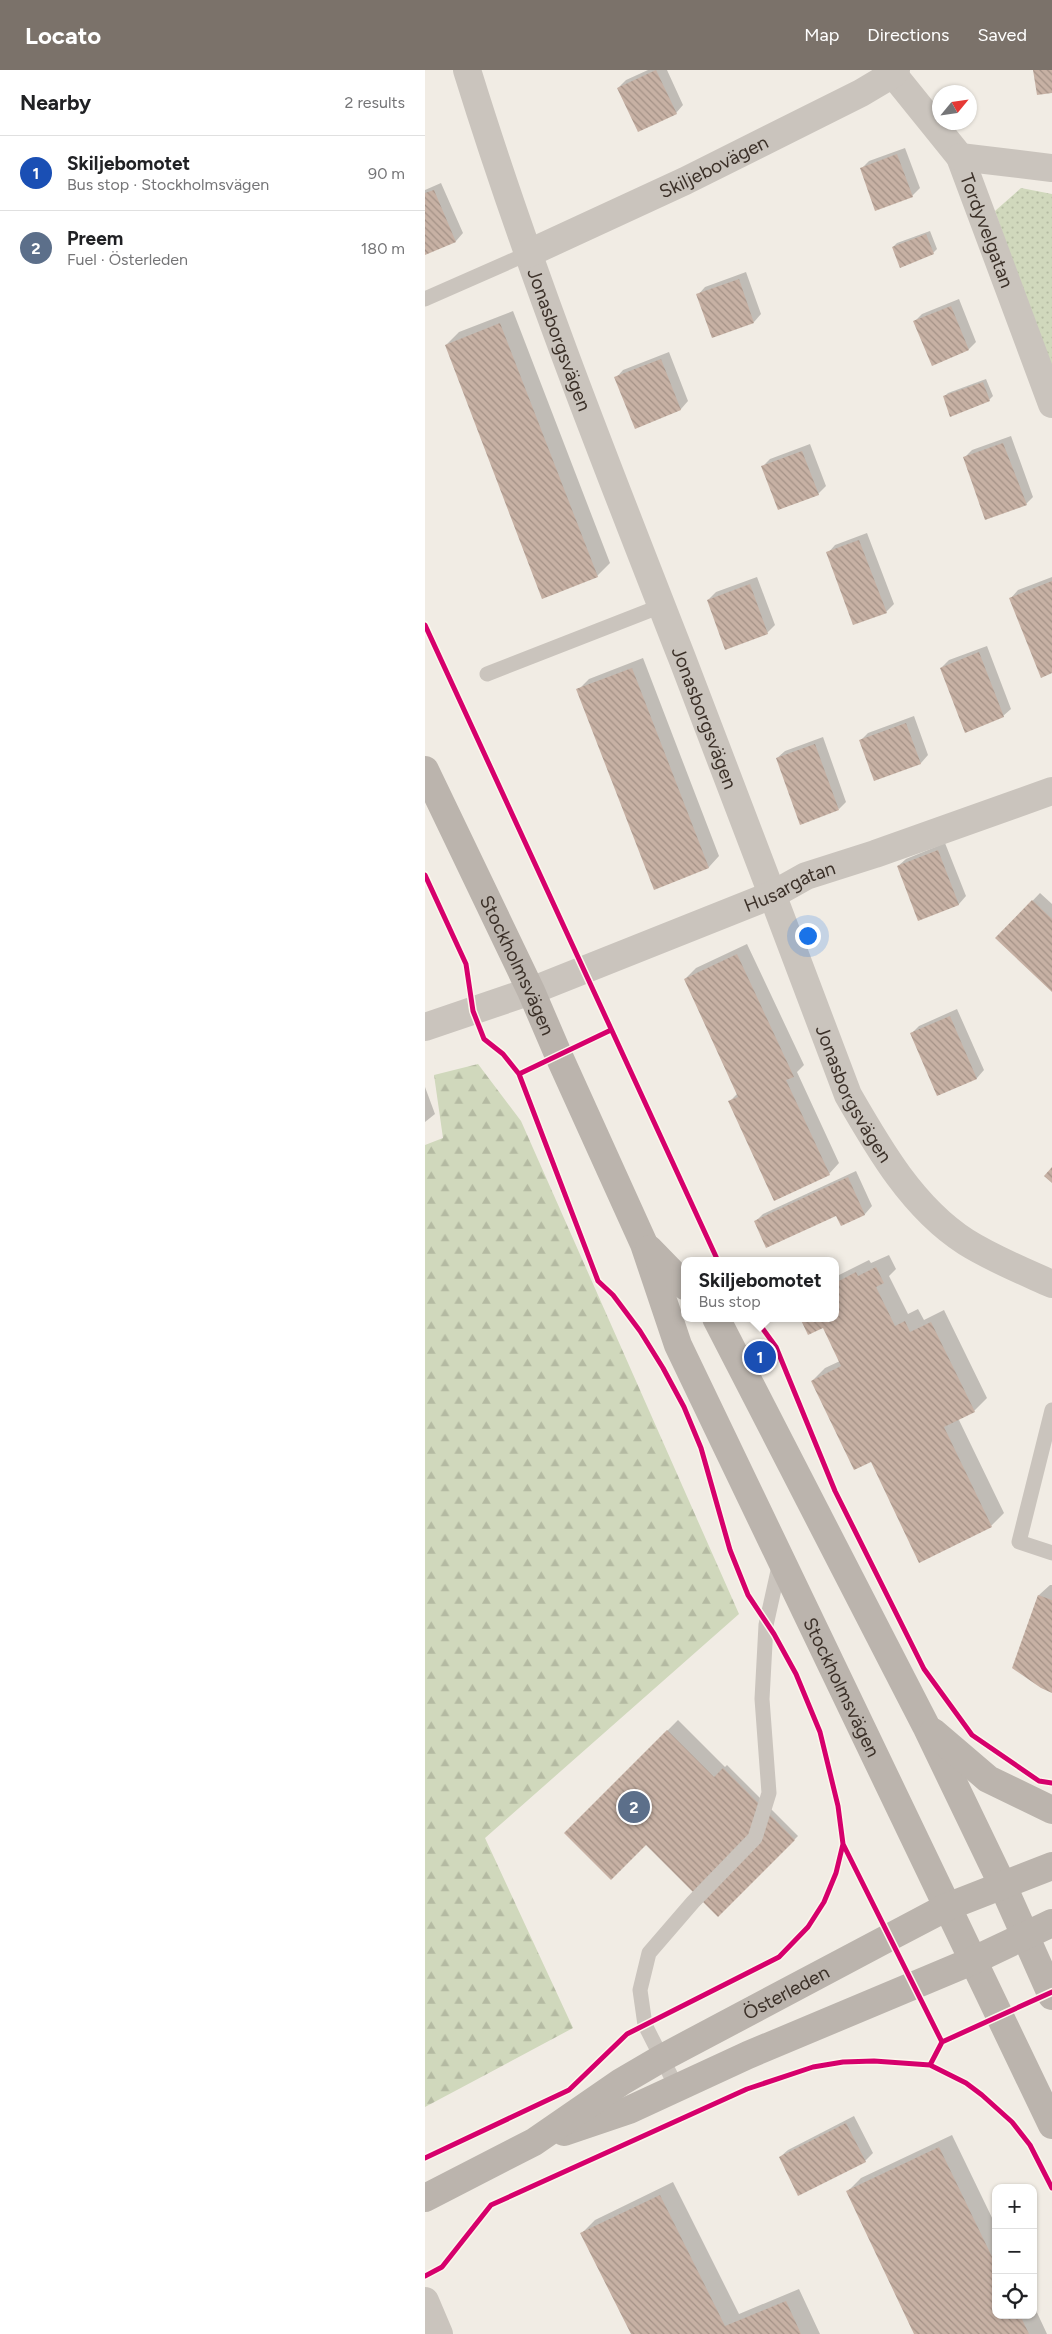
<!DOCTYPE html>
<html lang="en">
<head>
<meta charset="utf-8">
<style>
  :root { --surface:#fff; --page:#f6f6f6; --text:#202124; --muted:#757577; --line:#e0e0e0; --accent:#7b726a }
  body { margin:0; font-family:Figtree,sans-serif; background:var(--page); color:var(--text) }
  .controls { position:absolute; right:15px; bottom:15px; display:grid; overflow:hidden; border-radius:10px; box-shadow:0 1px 4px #0004 }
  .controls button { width:45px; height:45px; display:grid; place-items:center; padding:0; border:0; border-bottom:1px solid var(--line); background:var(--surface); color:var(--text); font:25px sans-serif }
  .compass { position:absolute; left:507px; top:15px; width:45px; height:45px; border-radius:50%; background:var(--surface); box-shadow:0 1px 4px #0004; rotate:61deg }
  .you { position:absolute; left:382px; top:865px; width:18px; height:18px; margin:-12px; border:4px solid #fff; border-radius:50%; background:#1a73e8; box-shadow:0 0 0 8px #1a73e833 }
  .badge { display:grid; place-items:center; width:32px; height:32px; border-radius:50%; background:var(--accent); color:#fff; font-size:16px; font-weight:700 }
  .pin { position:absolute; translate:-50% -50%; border:2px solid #fff; box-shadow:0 1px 5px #0006 }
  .popup { position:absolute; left:256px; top:1187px; width:158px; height:65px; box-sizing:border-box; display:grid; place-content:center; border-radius:10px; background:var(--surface); filter:drop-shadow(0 1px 4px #0005); font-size:16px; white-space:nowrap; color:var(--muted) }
  .popup b { font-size:19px; color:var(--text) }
  .popup::after { content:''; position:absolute; left:50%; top:100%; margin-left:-10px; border:10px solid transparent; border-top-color:var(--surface) }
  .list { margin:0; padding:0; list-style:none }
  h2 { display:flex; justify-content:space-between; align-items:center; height:65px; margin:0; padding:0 20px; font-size:21px }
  h2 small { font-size:16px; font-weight:400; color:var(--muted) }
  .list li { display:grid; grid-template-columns:32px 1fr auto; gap:15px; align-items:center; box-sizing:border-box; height:75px; padding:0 20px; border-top:1px solid var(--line) }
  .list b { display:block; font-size:19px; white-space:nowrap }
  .list p { margin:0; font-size:16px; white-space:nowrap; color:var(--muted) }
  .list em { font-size:16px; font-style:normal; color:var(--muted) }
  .icon { flex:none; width:28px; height:28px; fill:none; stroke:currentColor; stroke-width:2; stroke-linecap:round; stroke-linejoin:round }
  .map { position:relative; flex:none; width:627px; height:2264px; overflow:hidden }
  header { display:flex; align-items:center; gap:30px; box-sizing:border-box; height:70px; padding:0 25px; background:var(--accent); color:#fff }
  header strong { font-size:24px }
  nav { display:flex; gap:28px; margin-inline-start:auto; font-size:18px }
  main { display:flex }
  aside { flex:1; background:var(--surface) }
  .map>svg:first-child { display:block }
  .forest { fill:url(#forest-firs) }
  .park { fill:url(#park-dots) }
  .shadow { fill:#0003 }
  .building { fill:url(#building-back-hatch) }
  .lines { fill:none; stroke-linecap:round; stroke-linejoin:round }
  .service { stroke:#cac4bd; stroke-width:15 }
  .minor { stroke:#cac4bd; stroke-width:28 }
  .secondary { stroke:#bbb4ad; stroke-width:28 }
  .cycleway-casing { stroke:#fcf6ec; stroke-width:8 }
  .cycleway { stroke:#d6006c; stroke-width:5 }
  .labels { text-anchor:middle; stroke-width:4; stroke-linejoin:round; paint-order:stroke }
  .street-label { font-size:19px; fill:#3c3129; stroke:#fcf6ec }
</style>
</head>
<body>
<header>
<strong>Locato</strong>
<nav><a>Map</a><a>Directions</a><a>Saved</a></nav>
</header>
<main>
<aside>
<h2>Nearby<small>2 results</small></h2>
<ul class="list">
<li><span class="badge" style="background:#1a4fb4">1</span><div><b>Skiljebomotet</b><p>Bus stop · Stockholmsvägen</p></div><em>90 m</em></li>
<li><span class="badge" style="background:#5c6f8a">2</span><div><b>Preem</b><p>Fuel · Österleden</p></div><em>180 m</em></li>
</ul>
</aside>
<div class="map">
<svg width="627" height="2264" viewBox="0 0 627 2264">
  <defs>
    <pattern id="forest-firs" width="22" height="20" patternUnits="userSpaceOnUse" patternTransform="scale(1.25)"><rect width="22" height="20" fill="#d0d8bc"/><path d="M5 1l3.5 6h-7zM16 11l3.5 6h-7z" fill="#b4baa2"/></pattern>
    <pattern id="park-dots" width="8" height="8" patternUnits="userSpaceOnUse" patternTransform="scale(1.25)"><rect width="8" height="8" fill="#d0d8bc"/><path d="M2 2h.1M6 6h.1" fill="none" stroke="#b4baa2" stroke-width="1.8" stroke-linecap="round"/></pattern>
    <pattern id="building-back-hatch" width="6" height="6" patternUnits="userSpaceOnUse" patternTransform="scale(1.25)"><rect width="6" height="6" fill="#c7b1a4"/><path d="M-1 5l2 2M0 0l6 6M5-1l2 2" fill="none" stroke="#a39186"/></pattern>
  </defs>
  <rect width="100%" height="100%" fill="#f1ece4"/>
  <!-- forest -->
  <path class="forest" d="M53 994 96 1051 314 1544 60 1768 148 1958 0 2037V1075L18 1068 9 1005Z"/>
  <!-- park -->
  <path class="park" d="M596 118 627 124V305L570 141Z"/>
  <!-- shadow -->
  <path class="shadow" d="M223 0H242L258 35 251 43 193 18 201 10Z
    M480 78 495 118 487 126 436 99 444 91Z
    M16 113 38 163 31 171 0 184V120Z
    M505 161 512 179 508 183 468 177 472 173Z
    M321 202 336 244 329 252 273 225 280 217Z
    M534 229 551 272 544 279 507 294 490 251 497 244Z
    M88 241 185 493 172 506 21 275 34 262Z
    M244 282 263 331 256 339 210 357 191 308 198 300Z
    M561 309 568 326 564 330 519 327 523 323Z
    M586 366 608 427 601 434 539 388 547 380Z
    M385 374 401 416 393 424 338 396 345 389Z
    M442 463 469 534 461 542 403 483 410 475Z
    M332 507 350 555 342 563 283 530 291 522Z
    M627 507V602L586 528 593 520Z
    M562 576 586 639 578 646 516 598 524 590Z
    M218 588 294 786 284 797 229 818 153 620 164 609Z
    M489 646 503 685 496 693 450 709 436 670 443 663Z
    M398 667 421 732 414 739 352 688 360 681Z
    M520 773 541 826 534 834 494 849 473 796 481 789Z
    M615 823 627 834V920L572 868Z
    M322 874 379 995 372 1002 414 1093 404 1104 304 1032 313 1023 260 909 271 898Z
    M532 939 559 1000 552 1008 513 1025 486 964 494 956Z
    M0 1017 10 1044 0 1052Z
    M431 1101 447 1136 440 1144 417 1155 412 1144 330 1152 338 1144Z
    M464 1185 471 1199 464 1206 483 1244 493 1239 499 1250 519 1240 562 1328 549 1341 533 1348 579 1443 566 1456 446 1391 387 1311 400 1298 415 1291 410 1248V1207L444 1190 446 1193Z
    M625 1515H627V1621L588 1598 614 1525Z
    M253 1650 300 1697 302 1695 373 1766 293 1846 221 1773 141 1763Z
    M429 2046 448 2083 440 2091 355 2087 363 2080Z
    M527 2065 571 2156V2245H608V2234L622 2264H491L423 2121 436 2108Z
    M248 2112 314 2244 374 2219 395 2264H207L157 2163 170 2150Z"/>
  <!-- building -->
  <path class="building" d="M231 0 252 44 213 62 192 18Z
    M608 0H627V23L612 25Z
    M472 84 488 127 450 141 435 98Z
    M9 120 31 172 0 185V123Z
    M501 164 509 184 475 198 467 177Z
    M314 209 329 253 287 268 271 224Z
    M526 236 544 280 507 296 488 251Z
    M75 253 173 507 117 529 20 275Z
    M236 289 256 340 210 359 189 307Z
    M558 312 565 331 525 347 518 326Z
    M578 373 602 435 560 450 538 387Z
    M377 381 394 425 353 440 336 396Z
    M434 470 462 543 428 555 401 482Z
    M627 511V603L616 608 584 528Z
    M325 514 343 564 300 580 282 530Z
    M554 582 579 647 540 663 515 598Z
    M207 598 284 798 229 820 151 619Z
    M481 653 496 694 449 711 434 670Z
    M390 674 414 740 375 755 351 688Z
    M513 780 534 835 493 851 472 796Z
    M607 830 627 849V922L570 868Z
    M312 884 369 1007 361 1010 405 1105 349 1131 303 1031 313 1027 259 909Z
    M525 946 552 1009 512 1026 485 963Z
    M627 1097V1113L619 1106Z
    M423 1107 440 1145 416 1156 411 1146 341 1178 329 1151Z
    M451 1197 459 1213 451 1217 470 1256 480 1251 485 1262 506 1252 550 1342 519 1357 567 1457 494 1493 446 1392 429 1400 386 1311 416 1296 398 1258 383 1265 375 1248H410V1213L431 1202 433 1206Z
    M613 1525 627 1530V1623L616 1618 587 1598Z
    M242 1660 289 1707 298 1698 370 1770 293 1847 221 1775 186 1810 139 1763Z
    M421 2053 441 2092 373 2126 354 2087Z
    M514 2077 571 2195V2245H595L604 2264H489L421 2121Z
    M235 2125 300 2256 361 2231 376 2264H206L155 2163Z"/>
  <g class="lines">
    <!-- service -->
    <path class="service" d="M0 229 102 184
      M62 604 236 536
      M627 1340 594 1472 627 1483
      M252 2018 220 1955 215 1920 224 1883 268 1832 330 1768 344 1723 337 1629 341 1555 355 1492"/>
    <!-- minor -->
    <g class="minor">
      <path id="s1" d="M42 0C104 200 181 394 257 588 313 734 368 879 423 1025 454 1079 488 1138 541 1172 568 1189 598 1201 627 1214"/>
      <path id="s2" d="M468 4 535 87 627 334"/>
      <path d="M535 87 627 98"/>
      <path id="s3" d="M102 184 260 111 436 23 468 4 471 0"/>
      <path id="s4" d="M0 957 106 921 347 825 381 806 450 784 627 721"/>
      <path d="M0 2231 14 2264"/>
    </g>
    <!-- secondary -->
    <g class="secondary">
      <path id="s5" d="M0 700 106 921 133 984 219 1174 253 1275 627 2055"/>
      <path d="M224 1179 260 1216"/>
      <path d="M291 1248 501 1656 578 1816 627 1926"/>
      <path d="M508 1662 563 1709 627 1740"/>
      <path d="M139 2062 204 2040 323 1985 547 1891 627 1853"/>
      <path id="s6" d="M0 2128 109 2072 196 2012 237 1988 465 1867 522 1837 627 1796"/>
    </g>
    <defs>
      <path id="cycleway" d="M0 555 293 1191
        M0 805 41 894 48 941 59 969 78 984 94 1004 173 1211 188 1225 215 1261 238 1298 259 1337 276 1378 305 1480 323 1525 349 1564 371 1604 395 1662 413 1736 418 1774 411 1803 399 1832 383 1857 354 1887 202 1964 144 2020 0 2088
        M94 1004 186 960
        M330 1248 351 1277 410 1421 499 1599 547 1665 614 1711 627 1713
        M418 1774 517 1972 505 1995
        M517 1972 627 1922
        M0 2206 17 2197 66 2135 322 2019 388 1997 418 1992 449 1991 505 1995 541 2013 557 2025 587 2052 605 2075 627 2118"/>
    </defs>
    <!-- cycleway casing -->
    <use href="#cycleway" class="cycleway-casing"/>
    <!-- cycleway -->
    <use href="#cycleway" class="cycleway"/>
  </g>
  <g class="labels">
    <!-- street labels -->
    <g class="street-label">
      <text dy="7" stroke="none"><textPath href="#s3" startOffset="206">Skiljebovägen</textPath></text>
      <text dy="7" stroke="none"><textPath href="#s2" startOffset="185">Tordyvelgatan</textPath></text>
      <text dy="7" stroke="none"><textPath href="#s1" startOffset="285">Jonasborgsvägen</textPath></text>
      <text dy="7" stroke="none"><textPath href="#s1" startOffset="690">Jonasborgsvägen</textPath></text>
      <text dy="7" stroke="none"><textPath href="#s4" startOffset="391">Husargatan</textPath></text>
      <text dy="7" stroke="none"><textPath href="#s5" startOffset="216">Stockholmsvägen</textPath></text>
      <text dy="7" stroke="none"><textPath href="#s1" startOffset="1095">Jonasborgsvägen</textPath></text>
      <text dy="7" stroke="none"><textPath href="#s5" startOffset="1008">Stockholmsvägen</textPath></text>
      <text dy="7" stroke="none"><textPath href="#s6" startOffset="416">Österleden</textPath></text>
    </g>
  </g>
</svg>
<div class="controls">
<button>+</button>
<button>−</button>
<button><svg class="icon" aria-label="locate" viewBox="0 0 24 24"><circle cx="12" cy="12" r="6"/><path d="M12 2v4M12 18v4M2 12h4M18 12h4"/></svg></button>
</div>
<svg class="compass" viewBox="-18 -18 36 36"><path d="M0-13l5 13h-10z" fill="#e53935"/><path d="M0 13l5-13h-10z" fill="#757577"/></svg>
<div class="you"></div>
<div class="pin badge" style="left:335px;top:1287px;background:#1a4fb4">1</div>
<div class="popup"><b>Skiljebomotet</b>Bus stop</div>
<div class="pin badge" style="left:209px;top:1737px;background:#5c6f8a">2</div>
</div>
</main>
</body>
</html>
